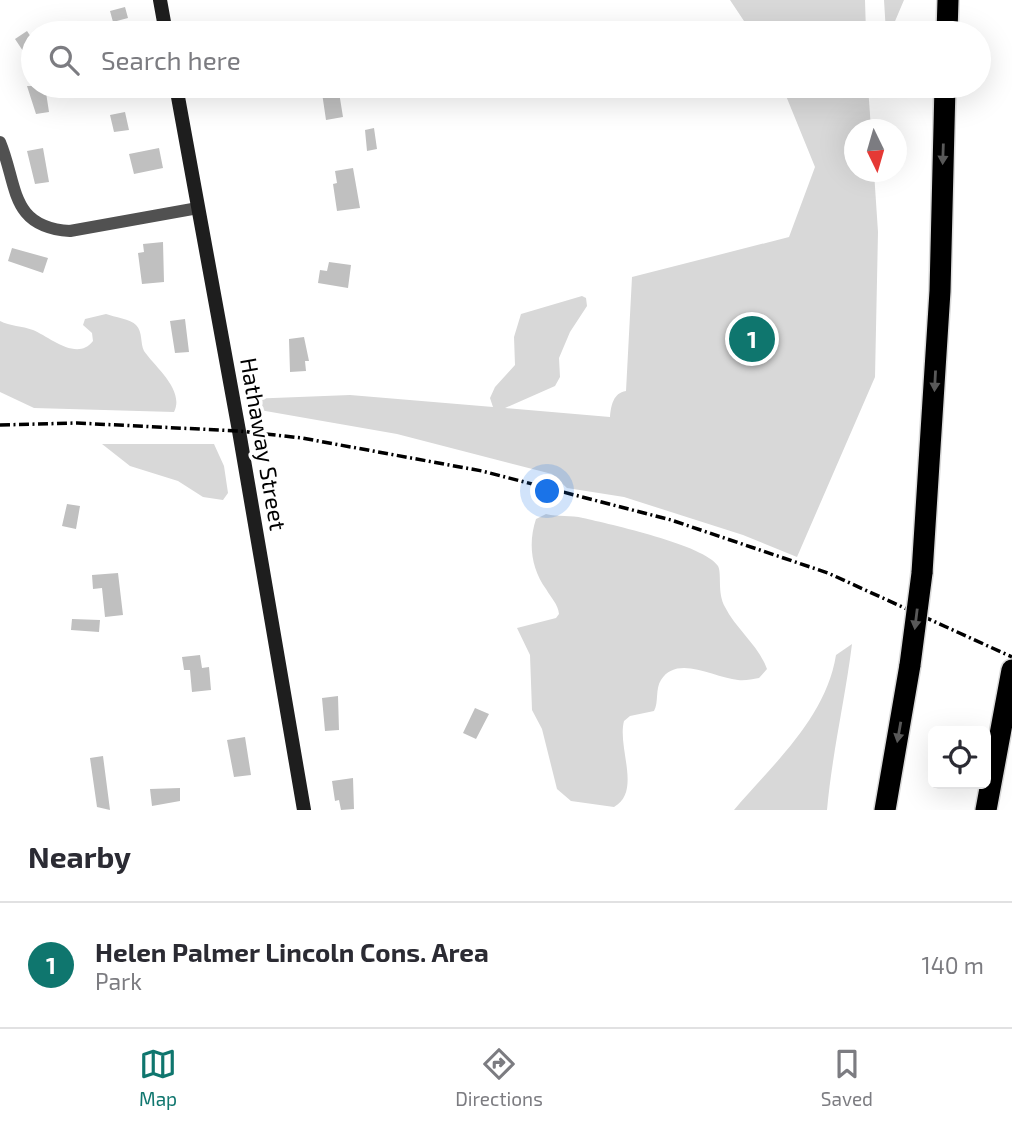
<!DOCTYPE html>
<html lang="en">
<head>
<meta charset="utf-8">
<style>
  :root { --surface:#fff; --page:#f2f2f3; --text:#2b2b33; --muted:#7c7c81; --line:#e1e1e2; --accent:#0f766e }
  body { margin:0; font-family:"Exo 2",sans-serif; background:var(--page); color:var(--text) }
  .controls { position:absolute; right:21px; bottom:21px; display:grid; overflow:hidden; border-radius:10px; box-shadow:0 7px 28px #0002 }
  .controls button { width:63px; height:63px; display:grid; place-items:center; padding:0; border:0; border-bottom:2px solid var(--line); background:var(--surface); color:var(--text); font:35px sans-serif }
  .compass { position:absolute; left:844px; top:119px; width:63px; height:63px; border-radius:50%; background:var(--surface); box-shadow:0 7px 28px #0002; rotate:175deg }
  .you { position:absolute; left:548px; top:492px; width:24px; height:24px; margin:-18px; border:5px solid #fff; border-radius:50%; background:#1a73e8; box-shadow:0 0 0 10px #1a73e833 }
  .badge { display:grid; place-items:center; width:46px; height:46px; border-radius:50%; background:var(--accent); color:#fff; font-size:23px; font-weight:700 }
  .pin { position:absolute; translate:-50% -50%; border:4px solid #fff; box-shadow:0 2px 7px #0006 }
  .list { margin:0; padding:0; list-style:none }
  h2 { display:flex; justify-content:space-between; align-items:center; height:91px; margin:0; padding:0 28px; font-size:30px }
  h2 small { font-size:23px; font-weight:400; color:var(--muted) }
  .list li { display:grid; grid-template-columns:46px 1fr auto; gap:21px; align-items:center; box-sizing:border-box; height:126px; padding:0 28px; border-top:2px solid var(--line) }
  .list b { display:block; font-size:26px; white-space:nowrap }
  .list p { margin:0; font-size:23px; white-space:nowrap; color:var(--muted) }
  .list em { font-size:23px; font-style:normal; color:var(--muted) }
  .icon { flex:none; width:38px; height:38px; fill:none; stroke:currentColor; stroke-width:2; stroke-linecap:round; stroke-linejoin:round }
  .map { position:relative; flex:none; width:1012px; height:810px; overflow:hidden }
  .search { position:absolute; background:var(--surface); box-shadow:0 7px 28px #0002; left:21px; right:21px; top:21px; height:77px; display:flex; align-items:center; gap:18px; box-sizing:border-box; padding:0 24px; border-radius:38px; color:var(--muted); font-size:26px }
  .sheet { height:217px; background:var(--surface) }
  nav { display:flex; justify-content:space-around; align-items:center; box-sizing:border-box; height:98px; border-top:2px solid var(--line); background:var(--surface); font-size:19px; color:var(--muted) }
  nav a { display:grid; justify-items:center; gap:4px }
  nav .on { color:var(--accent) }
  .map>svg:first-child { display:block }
  .green { fill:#d8d8d8 }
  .building { fill:#c0c0c0 }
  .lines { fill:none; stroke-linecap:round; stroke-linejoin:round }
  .highway-casing { stroke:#dbdbdb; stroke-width:24 }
  .street { stroke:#515151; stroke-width:12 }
  .secondary { stroke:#1e1e1e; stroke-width:14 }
  .highway { stroke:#000; stroke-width:21 }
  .rail { stroke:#000; stroke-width:3.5; stroke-dasharray:10 3.5 2 3.5; stroke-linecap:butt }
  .highway-bridge-casing { stroke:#dbdbdb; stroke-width:24; stroke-linecap:butt }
  .highway-bridge { stroke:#000; stroke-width:21 }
  .oneway { fill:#595959 }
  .labels { text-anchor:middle; stroke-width:7; stroke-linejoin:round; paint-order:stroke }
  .street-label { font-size:23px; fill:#000; stroke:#fff }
</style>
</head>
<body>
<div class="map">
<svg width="1012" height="810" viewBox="0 0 1012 810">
  <rect width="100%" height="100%" fill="#fff"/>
  <!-- green -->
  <path class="green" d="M730 0H865L866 33H752Z
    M884 0H904L890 33H886Z
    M782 86H868L871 129 855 130V172H874L878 232 875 377 797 557 743 535 624 497 567 488 552 474 397 434 248 408 246 399 350 395 493 407 490 398 495 387 515 365 514 337 521 314 582 296 586 298 587 306 570 332 559 358 560 377 555 386 505 408 610 417C611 406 613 393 626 391L632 277 789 237 815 167Z
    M106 314C114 317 131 319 136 325 143 332 140 343 144 351 155 367 185 390 174 412L34 408 0 392V321C10 326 22 326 33 330 50 337 77 362 93 341L92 333 83 325 85 319Z
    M102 444H214L224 466 228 493 223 500 203 497 178 481 130 466Z
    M546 514C558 517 571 515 583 518 609 524 705 545 718 566 722 573 717 593 725 607 736 629 759 646 767 669L759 678C752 679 745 681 738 680 715 678 677 654 661 680 655 689 659 702 654 711L630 716 624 721C617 748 642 791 614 807L571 801 557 789 542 729 532 710 530 655 517 628 556 618 559 614C558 604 551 598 546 589 531 568 528 543 536 519Z
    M852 644C845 700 832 754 827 810H734C773 764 826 718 836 655Z"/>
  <!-- building -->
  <path class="building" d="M125 7 128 18 113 22 110 11Z
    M27 31 33 40V66L15 39Z
    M27 86H45L49 112 36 114Z
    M321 86H338L343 117 326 120Z
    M125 112 129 130 114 132 110 115Z
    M374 128 377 149 367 151 365 130Z
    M43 148 49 182 35 184 27 151Z
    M159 148 163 168 134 174 129 154Z
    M353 168 360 208 337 211 333 184 337 183 335 171Z
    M163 242 164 282 142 284 138 253 144 252 143 244Z
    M12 248 48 258 43 273 8 261Z
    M329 262 351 265 348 288 318 283 320 270 327 271Z
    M185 319 189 352 175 353 170 321Z
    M304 337 309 361H305L306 371 290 372 289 339Z
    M67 504 80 506 76 529 62 526Z
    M118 573 123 615 105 617 102 588 93 589 92 575Z
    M72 619 100 620 99 632 71 630Z
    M200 655 202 668 209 667 211 690 192 692 190 670H184L182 657Z
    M338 696 339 730 325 731 322 698Z
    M475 708 489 714 476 739 463 733Z
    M245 737 251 775 234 777 227 740Z
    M103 756 110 810 97 807 90 758Z
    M353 778 354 809 341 810 339 800 335 801 332 781Z
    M180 788V801L152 806 150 789Z"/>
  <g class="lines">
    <defs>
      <path id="highway" d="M947 33 948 0
        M922 573 940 291 945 86
        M885 810 910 665
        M986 810 1012 670"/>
    </defs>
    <!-- highway casing -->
    <use href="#highway" class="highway-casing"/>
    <!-- street -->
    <path class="street" d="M0 142C18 185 9 227 70 231L198 208"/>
    <!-- secondary -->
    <path class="secondary" d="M160 0 166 33
      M176 86 239 431 304 810"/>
    <!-- highway -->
    <use href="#highway" class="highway"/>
    <!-- rail -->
    <path class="rail" d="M0 425 77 423 239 431 302 438 482 471 671 520 828 573 1012 657"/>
    <defs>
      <path id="highway-bridge" d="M910 665 922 573"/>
    </defs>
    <!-- highway-bridge casing -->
    <use href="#highway-bridge" class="highway-bridge-casing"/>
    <!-- highway-bridge -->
    <use href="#highway-bridge" class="highway-bridge"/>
  </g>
  <!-- one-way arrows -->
  <defs><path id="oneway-solid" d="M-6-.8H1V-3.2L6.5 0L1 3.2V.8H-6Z" transform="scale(1.75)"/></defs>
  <g class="oneway">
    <use href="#oneway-solid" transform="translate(943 154) rotate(92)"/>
    <use href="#oneway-solid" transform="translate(935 381) rotate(93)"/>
    <use href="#oneway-solid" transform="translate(916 619) rotate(97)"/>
    <use href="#oneway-solid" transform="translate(899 732) rotate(100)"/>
  </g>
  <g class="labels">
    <!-- street labels -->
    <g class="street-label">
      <text transform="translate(263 444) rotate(80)" y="8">Hathaway Street</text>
    </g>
  </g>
</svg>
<div class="controls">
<button><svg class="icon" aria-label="locate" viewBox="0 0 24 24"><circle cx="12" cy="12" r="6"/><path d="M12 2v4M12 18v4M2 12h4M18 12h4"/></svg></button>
</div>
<svg class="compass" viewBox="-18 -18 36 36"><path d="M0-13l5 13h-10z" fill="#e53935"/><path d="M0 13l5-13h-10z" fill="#7c7c81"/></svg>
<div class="you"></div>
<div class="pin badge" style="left:752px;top:339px">1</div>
<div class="search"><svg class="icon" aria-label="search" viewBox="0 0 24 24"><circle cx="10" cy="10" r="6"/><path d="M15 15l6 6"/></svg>Search here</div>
</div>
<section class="sheet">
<h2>Nearby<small></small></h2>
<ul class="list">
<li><span class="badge">1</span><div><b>Helen Palmer Lincoln Cons. Area</b><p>Park</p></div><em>140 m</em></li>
</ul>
</section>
<nav>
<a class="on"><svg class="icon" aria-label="map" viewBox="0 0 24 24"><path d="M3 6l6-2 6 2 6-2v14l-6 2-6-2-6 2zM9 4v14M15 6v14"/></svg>Map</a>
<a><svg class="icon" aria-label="directions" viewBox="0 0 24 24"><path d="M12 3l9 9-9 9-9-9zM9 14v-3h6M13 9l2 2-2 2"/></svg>Directions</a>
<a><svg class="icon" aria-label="saved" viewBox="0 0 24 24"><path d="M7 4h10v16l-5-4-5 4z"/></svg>Saved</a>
</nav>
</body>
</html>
